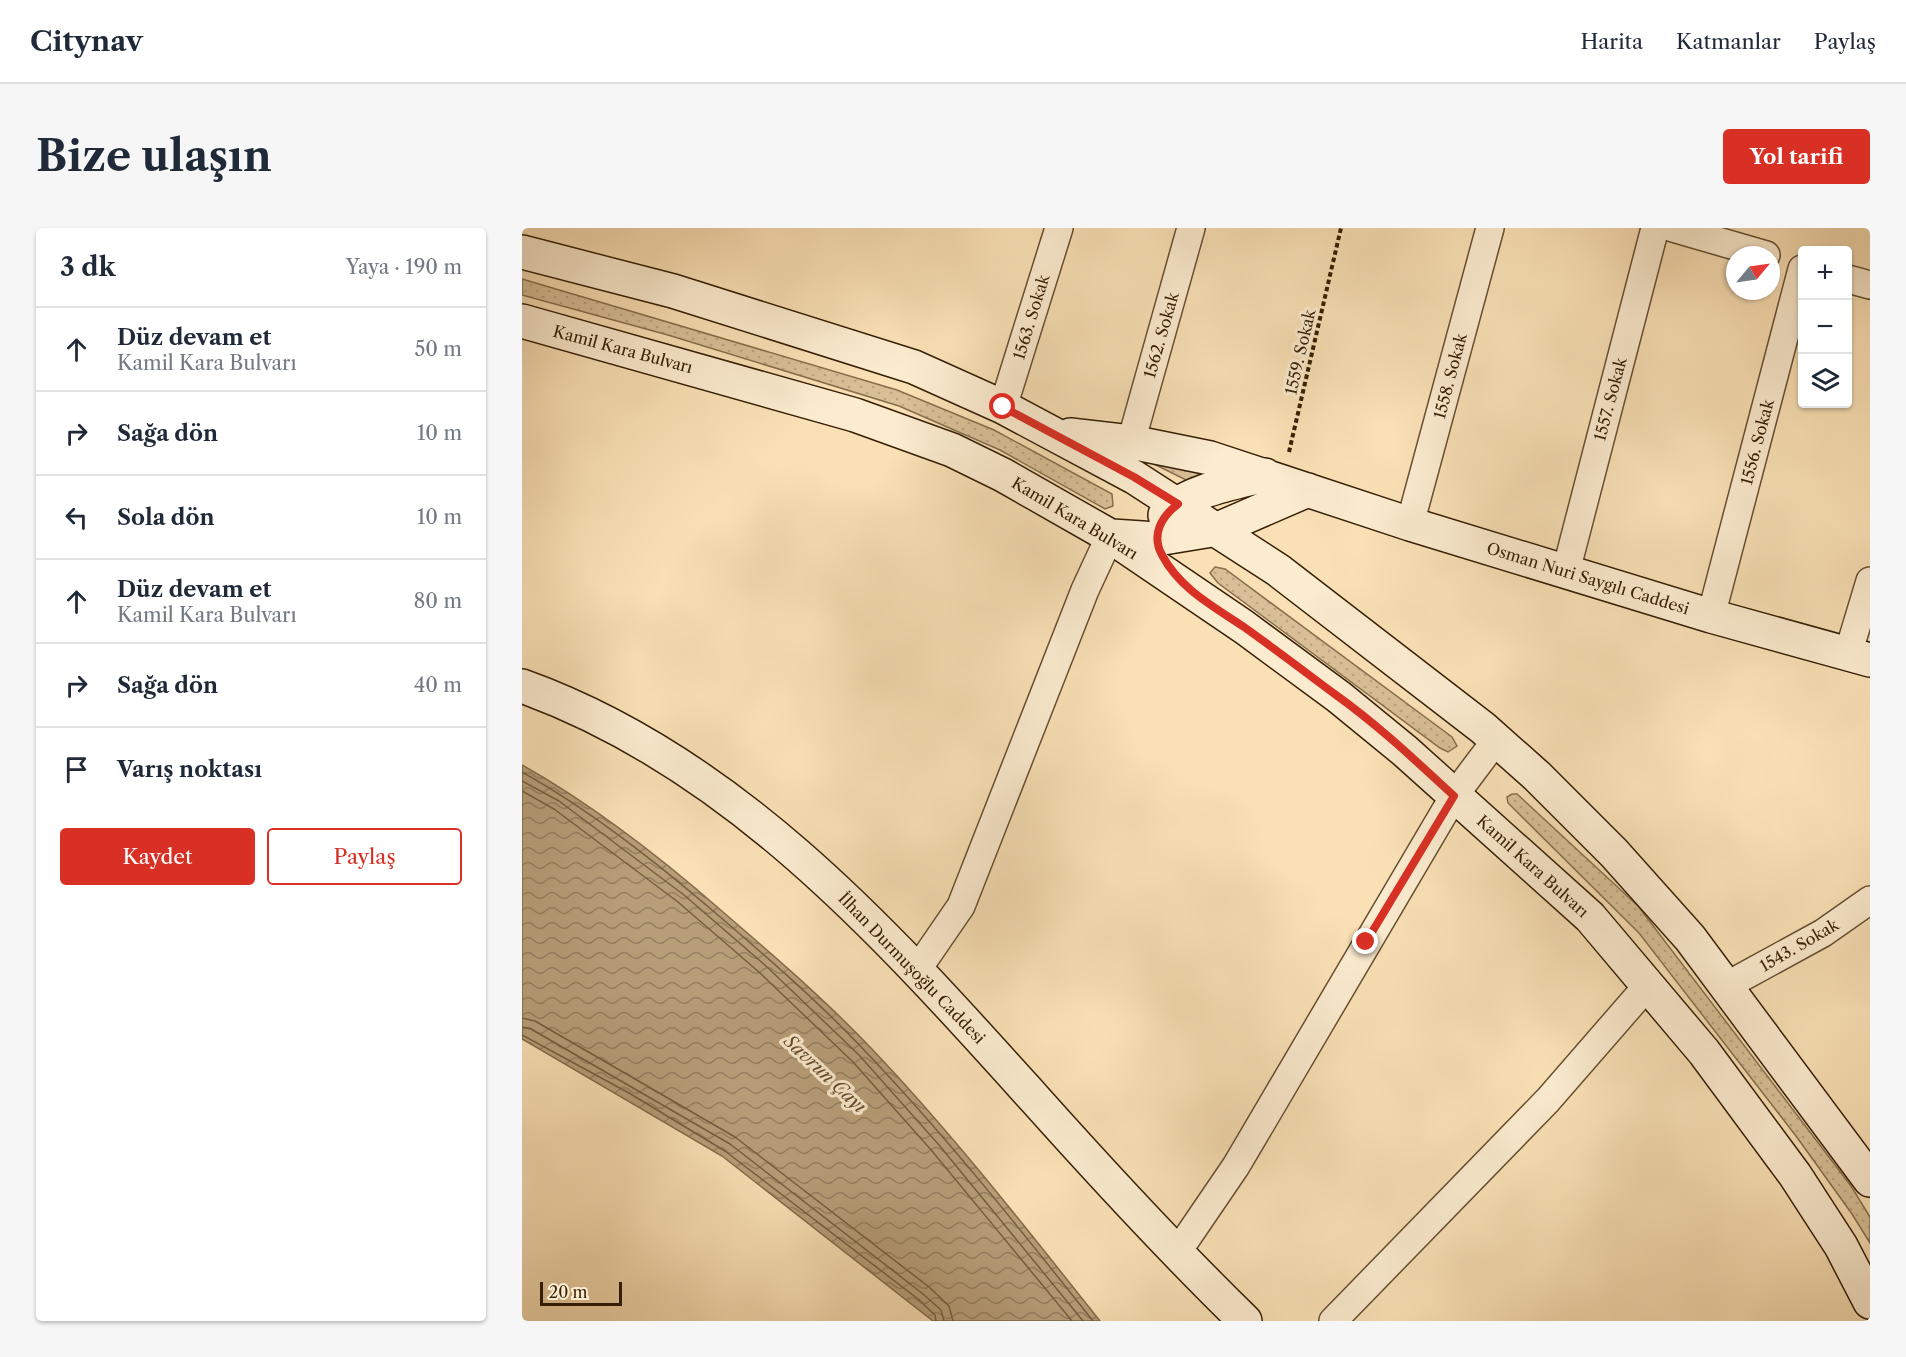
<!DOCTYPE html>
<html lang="tr">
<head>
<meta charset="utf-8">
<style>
  :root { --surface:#fff; --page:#f6f6f7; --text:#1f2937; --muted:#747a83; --line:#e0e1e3; --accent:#d93025 }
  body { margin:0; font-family:"Libre Caslon Text",serif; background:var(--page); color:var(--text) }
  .controls { position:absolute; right:18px; top:18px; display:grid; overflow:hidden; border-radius:6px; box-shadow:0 2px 4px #0004 }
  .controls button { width:54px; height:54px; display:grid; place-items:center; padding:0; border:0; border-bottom:2px solid var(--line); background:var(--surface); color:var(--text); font:30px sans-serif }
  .compass { position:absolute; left:1204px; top:18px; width:54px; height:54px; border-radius:50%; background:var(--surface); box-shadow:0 2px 4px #0004; rotate:61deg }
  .scale { position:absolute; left:18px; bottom:15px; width:82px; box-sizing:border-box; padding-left:6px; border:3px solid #361f05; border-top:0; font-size:16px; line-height:21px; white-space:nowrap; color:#361f05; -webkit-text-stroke:4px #fbebcf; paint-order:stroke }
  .stop { position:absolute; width:18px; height:18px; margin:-14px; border:4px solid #d93025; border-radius:50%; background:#fff }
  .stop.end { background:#d93025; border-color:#fff; box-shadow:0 2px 6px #0008 }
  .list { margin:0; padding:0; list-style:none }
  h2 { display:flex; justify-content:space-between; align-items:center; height:78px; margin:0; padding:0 24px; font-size:26px }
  h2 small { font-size:20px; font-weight:400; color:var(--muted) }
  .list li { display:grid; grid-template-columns:39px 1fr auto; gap:18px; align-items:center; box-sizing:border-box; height:84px; padding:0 24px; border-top:2px solid var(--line) }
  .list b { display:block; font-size:22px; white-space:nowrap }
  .list p { margin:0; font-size:20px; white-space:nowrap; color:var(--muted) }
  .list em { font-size:20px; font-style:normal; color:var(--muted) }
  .actions { display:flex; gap:12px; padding:18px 24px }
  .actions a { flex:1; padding:14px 0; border:2px solid var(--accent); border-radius:6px; text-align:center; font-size:21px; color:var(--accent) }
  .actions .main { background:var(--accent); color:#fff }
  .icon { flex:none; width:33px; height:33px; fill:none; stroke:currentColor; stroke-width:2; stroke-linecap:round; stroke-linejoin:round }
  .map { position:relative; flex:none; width:1348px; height:1093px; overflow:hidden; border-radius:6px }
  header { display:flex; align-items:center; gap:36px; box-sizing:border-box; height:84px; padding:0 30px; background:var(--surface); border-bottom:2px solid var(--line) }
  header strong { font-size:28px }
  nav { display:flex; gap:33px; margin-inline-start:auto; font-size:21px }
  .intro { display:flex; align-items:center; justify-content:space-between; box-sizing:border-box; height:144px; padding:0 36px }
  h1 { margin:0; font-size:42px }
  .button { padding:15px 27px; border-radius:6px; background:var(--accent); color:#fff; font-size:21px; font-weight:700 }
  main { display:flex; gap:36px; padding:0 36px }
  aside { flex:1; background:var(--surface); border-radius:6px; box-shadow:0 2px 4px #0004 }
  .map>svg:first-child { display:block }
  .green { fill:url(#green-dots); stroke:#876f4e; stroke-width:1.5 }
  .water { fill:url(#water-waves); stroke:#836b4b; stroke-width:1.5 }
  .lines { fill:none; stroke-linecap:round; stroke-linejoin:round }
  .shore { stroke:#765e3f; stroke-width:1.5 }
  .street-casing { stroke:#674f31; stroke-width:30 }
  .secondary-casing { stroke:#361f05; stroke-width:36 }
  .path { stroke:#361f05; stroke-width:4; stroke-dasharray:4.5 3; stroke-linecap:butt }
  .street { stroke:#fbebcf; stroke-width:27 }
  .secondary { stroke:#fbebcf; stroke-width:33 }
  .route { stroke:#d93025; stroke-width:8 }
  .labels { text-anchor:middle; stroke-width:6; stroke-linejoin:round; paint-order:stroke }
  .street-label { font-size:16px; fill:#361f05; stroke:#fbebcf }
  .water-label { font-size:18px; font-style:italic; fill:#634b2e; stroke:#fbebcf }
</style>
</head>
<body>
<header>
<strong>Citynav</strong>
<nav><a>Harita</a><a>Katmanlar</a><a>Paylaş</a></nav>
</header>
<div class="intro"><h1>Bize ulaşın</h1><a class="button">Yol tarifi</a></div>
<main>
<aside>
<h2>3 dk<small>Yaya · 190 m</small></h2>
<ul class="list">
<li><svg class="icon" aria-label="ahead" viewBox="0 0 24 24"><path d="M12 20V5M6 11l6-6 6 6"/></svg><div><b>Düz devam et</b><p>Kamil Kara Bulvarı</p></div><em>50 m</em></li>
<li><svg class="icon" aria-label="right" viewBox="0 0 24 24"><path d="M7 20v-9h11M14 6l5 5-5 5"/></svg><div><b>Sağa dön</b></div><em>10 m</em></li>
<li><svg class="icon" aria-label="left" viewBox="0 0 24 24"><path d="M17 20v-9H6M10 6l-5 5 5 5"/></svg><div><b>Sola dön</b></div><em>10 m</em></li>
<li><svg class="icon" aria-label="ahead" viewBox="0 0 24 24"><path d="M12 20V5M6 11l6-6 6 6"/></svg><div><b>Düz devam et</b><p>Kamil Kara Bulvarı</p></div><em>80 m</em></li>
<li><svg class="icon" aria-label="right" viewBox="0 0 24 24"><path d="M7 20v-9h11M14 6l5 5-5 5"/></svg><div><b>Sağa dön</b></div><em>40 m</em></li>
<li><svg class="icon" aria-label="arrive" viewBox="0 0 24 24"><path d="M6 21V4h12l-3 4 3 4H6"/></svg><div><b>Varış noktası</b></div></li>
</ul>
<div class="actions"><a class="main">Kaydet</a><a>Paylaş</a></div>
</aside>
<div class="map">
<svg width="1348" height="1093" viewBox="0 0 1348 1093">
  <defs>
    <pattern id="green-dots" width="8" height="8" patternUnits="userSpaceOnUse" patternTransform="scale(1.5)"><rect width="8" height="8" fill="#d8bf97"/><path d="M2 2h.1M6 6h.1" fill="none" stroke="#baa481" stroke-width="1.8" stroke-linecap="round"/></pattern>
    <pattern id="water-waves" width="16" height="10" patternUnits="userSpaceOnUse" patternTransform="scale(1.5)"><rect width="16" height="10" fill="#b79e79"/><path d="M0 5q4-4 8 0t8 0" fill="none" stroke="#968061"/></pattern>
  </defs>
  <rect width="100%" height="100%" fill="#f9e0b5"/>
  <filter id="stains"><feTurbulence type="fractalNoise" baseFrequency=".00333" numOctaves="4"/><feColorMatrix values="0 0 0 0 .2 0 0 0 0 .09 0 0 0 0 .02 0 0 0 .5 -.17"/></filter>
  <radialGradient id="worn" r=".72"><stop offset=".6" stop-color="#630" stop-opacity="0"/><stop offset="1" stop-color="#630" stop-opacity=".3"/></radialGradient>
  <!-- green -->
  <path class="green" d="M0 51 375 162 472 202 590 266 591 278 583 281 478 222 377 178 146 107 0 67Z
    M632 236 684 246 664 252Z
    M693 339 703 341 930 509 935 518 926 524 918 520 696 355 688 345Z
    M990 566H995L1116 678 1329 958 1348 989V1015L1330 986 1274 908 1117 705 986 575 985 569Z"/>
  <!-- water -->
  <path class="water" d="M0 537C73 578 138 629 201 684 251 727 302 771 348 819 430 905 504 1000 578 1093H411L200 928 0 811Z"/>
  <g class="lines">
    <!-- shore -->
    <path class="shore" d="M0 544C71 584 135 635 197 688 247 731 298 775 343 823 424 908 498 1001 571 1093
      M0 553 37 573 162 667 244 738 337 827 417 917 561 1093
      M0 563 32 581 156 674 238 745 331 834 410 923 550 1093
      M0 790 13 793 213 909 407 1059 427 1078 431 1093
      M0 799 9 801 208 916 401 1066 419 1082 422 1093
      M0 807 107 865 203 923 396 1071 413 1087 414 1093"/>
    <defs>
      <path id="street" d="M1151 0 1244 27
        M1326 51 1348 57
        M481 179 537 0
        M609 214 669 0
        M888 296 968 0
        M1044 343 1133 0
        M1189 388 1280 41
        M1326 426 1348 353
        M395 742 439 678 563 362 588 308
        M1204 758 1301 705 1348 672
        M654 1026 714 938 932 568 974 512
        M811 1093 1026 872 1126 757"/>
      <path id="secondary" d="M0 24 151 63 392 139 481 179 612 249 756 342 961 500 1015 548 1092 625 1168 710 1348 952
        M0 93 333 187 430 222 481 247 588 308 722 399 817 469 883 523 1068 689 1182 824 1273 947 1319 1018 1348 1074
        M548 207 609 214 688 230 888 296 1189 388 1348 432
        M643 287C660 264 716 254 743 247
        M590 308 635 311 696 301 786 262
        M0 458C212 534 365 707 512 870 580 946 649 1021 723 1093"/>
    </defs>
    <!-- street casing -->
    <use href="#street" class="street-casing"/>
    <!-- secondary casing -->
    <use href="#secondary" class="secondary-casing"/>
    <!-- path -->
    <path class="path" d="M767 224 819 0"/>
    <!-- street -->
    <use href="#street" class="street"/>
    <!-- secondary -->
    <use href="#secondary" class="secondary"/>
  </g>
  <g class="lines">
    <!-- route -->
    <path class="route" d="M481 179 612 249 656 276C639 289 629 307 640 327 658 361 691 378 722 399 753 421 783 444 814 467 856 497 894 533 932 568L844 714"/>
  </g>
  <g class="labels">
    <!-- street labels -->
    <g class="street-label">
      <text transform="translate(509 89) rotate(-73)" y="6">1563. Sokak</text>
      <text transform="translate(639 107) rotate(-74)" y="6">1562. Sokak</text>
      <text transform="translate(101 121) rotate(15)" y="6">Kamil Kara Bulvarı</text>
      <text transform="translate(778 124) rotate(-77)" y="6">1559. Sokak</text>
      <text transform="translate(928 148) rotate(-75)" y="6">1558. Sokak</text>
      <text transform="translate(1088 171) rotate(-75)" y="6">1557. Sokak</text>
      <text transform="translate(1235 214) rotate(-75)" y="6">1556. Sokak</text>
      <text transform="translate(553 290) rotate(31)" y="6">Kamil Kara Bulvarı</text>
      <text transform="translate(1066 350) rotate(17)" y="6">Osman Nuri Saygılı Caddesi</text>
      <text transform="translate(1011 638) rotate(42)" y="6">Kamil Kara Bulvarı</text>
      <text transform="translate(1277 717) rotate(-30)" y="6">1543. Sokak</text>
      <text transform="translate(390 740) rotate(46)" y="6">İlhan Durmuşoğlu Caddesi</text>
    </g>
    <!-- water labels -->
    <g class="water-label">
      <text transform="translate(303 846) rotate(43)" y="6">Savrun Çayı</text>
    </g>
  </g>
  <rect width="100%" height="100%" filter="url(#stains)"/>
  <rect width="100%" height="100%" fill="url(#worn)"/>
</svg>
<div class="controls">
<button>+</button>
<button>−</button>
<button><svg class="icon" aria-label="layers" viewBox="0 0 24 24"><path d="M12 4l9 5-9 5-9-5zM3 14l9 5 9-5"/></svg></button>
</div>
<svg class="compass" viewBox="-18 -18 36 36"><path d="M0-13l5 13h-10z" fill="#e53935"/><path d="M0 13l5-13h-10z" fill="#747a83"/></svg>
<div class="scale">20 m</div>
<div class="stop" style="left:481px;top:179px"></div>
<div class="stop end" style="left:844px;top:714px"></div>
</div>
</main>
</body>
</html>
